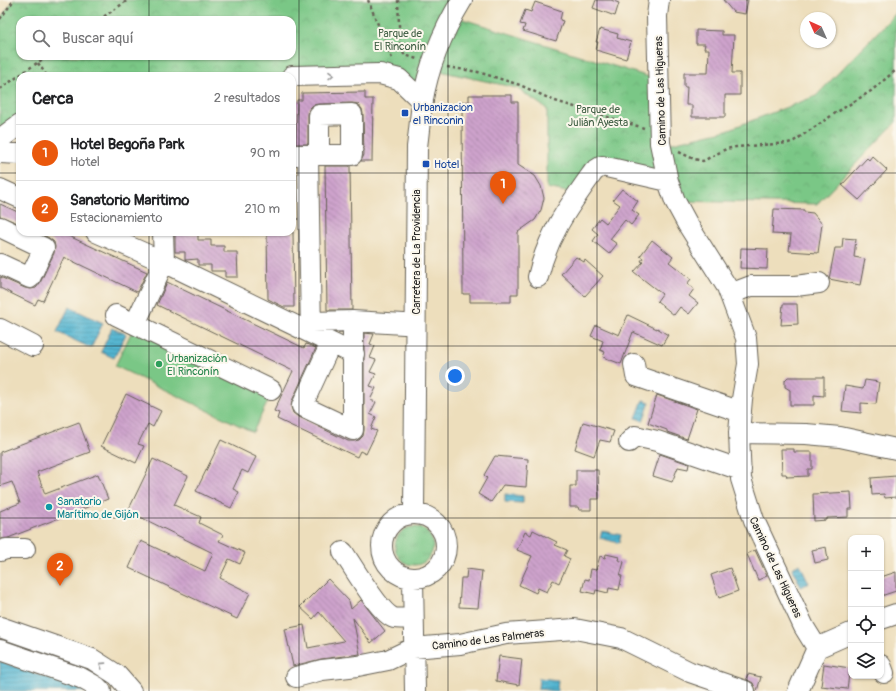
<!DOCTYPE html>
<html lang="es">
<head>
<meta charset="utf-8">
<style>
  :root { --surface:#fff; --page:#f6f6f6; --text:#202124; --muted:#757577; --line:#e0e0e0; --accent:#ea580c }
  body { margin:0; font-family:Pangolin,sans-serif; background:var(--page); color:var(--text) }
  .controls { position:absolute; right:12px; bottom:12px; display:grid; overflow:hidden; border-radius:8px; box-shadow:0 1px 3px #0004 }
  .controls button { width:36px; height:36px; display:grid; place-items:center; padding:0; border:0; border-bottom:1px solid var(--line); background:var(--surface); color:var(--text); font:20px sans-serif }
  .compass { position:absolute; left:800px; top:12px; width:36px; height:36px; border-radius:50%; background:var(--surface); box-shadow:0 1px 3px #0004; rotate:315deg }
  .you { position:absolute; left:455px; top:376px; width:14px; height:14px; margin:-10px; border:3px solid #fff; border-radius:50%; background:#1a73e8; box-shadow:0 0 0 6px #1a73e833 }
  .badge { display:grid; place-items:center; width:26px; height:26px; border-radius:50%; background:var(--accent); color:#fff; font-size:13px; font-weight:700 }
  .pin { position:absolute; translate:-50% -33px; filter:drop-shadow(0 1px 2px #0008) }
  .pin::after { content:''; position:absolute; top:21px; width:14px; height:12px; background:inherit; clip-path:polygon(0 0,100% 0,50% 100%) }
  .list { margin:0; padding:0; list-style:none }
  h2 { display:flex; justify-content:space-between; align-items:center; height:52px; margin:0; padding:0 16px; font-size:17px }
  h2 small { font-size:13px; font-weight:400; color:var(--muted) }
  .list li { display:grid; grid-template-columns:26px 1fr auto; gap:12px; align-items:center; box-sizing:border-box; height:56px; padding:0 16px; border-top:1px solid var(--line) }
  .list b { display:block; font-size:15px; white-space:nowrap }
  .list p { margin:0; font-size:13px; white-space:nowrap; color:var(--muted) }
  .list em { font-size:13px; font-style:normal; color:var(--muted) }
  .icon { flex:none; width:22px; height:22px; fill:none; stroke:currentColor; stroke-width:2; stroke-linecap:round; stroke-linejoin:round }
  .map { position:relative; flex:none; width:896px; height:691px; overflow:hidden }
  .search { position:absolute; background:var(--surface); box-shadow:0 1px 3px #0004; left:16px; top:16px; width:280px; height:44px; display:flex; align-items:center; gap:10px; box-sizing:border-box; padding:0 14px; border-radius:12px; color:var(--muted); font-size:15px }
  .panel { position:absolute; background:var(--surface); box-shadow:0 1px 3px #0004; left:16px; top:72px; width:280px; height:164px; border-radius:12px }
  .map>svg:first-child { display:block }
  .grass { fill:url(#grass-tufts); stroke:#4b7251 }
  .park { fill:url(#park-crowns); stroke:#4b7251; fill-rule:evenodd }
  .pitch { fill:#7ac786; stroke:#4b7251 }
  .water { fill:url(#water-rules); stroke:#376876 }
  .building { fill:url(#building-back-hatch) }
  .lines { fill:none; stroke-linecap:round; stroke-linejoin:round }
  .minor-casing { stroke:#656054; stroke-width:22 }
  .path { stroke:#656054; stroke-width:2.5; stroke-dasharray:3 3; stroke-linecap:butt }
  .minor { stroke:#fff; stroke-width:20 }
  .oneway { stroke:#999 }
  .grid { fill:none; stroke:#1c1c1c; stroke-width:1; stroke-opacity:0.55 }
  .transit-dot { fill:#1a4fb4; stroke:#fbf7ec; stroke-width:1.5 }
  .leisure-dot { fill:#2e9e5b; stroke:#fbf7ec; stroke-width:1.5 }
  .culture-dot { fill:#0f9aa8; stroke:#fbf7ec; stroke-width:1.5 }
  .labels { text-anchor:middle; stroke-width:4; stroke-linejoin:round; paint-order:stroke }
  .park-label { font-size:11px; fill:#426046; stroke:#fbf7ec }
  .street-label { font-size:11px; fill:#1c1c1c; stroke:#fbf7ec }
  .transit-label { font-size:11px; fill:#164399; stroke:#fbf7ec; text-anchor:start }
  .leisure-label { font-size:11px; fill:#27864d; stroke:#fbf7ec; text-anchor:start }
  .culture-label { font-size:11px; fill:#0d838f; stroke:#fbf7ec; text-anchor:start }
</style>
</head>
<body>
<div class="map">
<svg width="896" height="691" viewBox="0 0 896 691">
  <defs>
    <pattern id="grass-tufts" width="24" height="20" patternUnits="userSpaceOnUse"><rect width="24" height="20" fill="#7ac786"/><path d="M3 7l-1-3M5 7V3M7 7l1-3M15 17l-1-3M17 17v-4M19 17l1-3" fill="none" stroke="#69aa73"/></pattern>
    <pattern id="park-crowns" width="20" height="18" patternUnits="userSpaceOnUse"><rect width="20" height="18" fill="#7ac786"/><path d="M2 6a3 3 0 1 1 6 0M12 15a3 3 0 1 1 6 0" fill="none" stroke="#69aa73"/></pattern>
    <pattern id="water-rules" width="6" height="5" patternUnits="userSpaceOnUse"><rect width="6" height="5" fill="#52b5d1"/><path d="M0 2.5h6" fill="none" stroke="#4392a9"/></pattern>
    <pattern id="building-back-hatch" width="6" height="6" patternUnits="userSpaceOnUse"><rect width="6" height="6" fill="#cea3cc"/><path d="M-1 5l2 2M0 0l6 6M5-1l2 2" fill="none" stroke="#a684a5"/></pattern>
  </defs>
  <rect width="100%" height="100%" fill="#fbf7ec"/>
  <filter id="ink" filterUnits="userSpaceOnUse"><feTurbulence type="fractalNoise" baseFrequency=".025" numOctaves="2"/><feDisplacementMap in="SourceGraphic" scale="8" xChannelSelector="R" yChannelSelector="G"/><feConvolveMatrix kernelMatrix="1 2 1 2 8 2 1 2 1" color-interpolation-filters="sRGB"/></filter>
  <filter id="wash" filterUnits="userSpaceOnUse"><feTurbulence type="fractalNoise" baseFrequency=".012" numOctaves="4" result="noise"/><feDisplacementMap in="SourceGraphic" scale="16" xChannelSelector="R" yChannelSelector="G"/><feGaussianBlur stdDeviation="0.9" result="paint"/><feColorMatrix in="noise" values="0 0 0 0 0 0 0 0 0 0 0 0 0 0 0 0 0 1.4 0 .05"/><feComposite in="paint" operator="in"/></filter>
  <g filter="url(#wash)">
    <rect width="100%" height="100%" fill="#eddebc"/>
    <!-- grass -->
    <path class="grass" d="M395 546a19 19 0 1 1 38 0a19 19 0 1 1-38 0Z"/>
    <!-- park -->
    <path class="park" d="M14 0H462L453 16 659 80 668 144 727 130 816 96 896 13V122L817 204 675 201 668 181 602 166 577 194 547 188V109L517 88 444 72 432 64 423 102 399 79 292 76H20V124L0 139V19ZM20 20H292V56H20Z"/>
    <!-- pitch -->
    <path class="pitch" d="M133 329 271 395 253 432 115 366Z"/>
    <!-- water -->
    <path class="water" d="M69 307 103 323 91 348 57 332Z
      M112 328 126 334 114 358 101 352Z
      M643 400 650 402 643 421 636 418Z
      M505 494 523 496V503L505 502Z
      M602 531 621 535 619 543 600 538Z
      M800 564 809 583 801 587 792 568Z
      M0 661 5 663 86 691H0Z
      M539 678 558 680 557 691 538 689Z"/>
    <g id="blocks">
      <!-- building -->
      <path class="building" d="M596 0H611L619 3 615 16 593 8Z
        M723 0H748L745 14 733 12Z
        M535 2 562 11 560 20 563 21 556 41 523 31 525 25 520 24 525 10 531 12Z
        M600 29 618 34 617 38 631 42 626 59 596 50 598 42H596Z
        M696 30 722 31V35H734L732 73H740V95H725V117H692V105H686L687 87H684V73H708L709 49H704L705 44H696Z
        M365 92V99H373L372 161H361L364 155 363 114 362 109 358 104 352 103 319 104 313 105 309 109 308 115V144H296L297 100H302V93Z
        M469 95H512V102H518V165L535 176 541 186 544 198 541 210 535 220 518 232V294H511V302H470V294H463L462 102H469Z
        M872 156 887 170 859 200 842 185 867 158 869 160Z
        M325 166H350L352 310H327Z
        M622 189 638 201 632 210 639 215 631 225 625 220 610 239 617 244 609 254 593 241 598 234 592 229 600 218 606 223 620 205 613 200Z
        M0 204 20 213V224L0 216Z
        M774 209 804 210V212L813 213 822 224 818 253 789 251 791 235 772 234Z
        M37 232H60L147 272 137 292 64 257 43 301 38 299 35 305 0 288V277L25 288 31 289 36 288 40 283 54 253 55 247 54 242 49 238Z
        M175 232H184V234H198V240H211V246H224V252H237L238 277H225V271H211V265H198V259L185 260V252H175Z
        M267 232H293L294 307H284L268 299Z
        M843 238 856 239 854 257 865 259 860 285 829 279 835 248H842Z
        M652 240 673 257 669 262 691 279 687 284 694 289 689 296 698 303 689 314 680 307 674 315 657 301 662 294 634 272 643 262 641 261 643 258 640 256Z
        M741 248 768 249 767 269 740 268Z
        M576 257 584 262 585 260 603 276 585 296 561 274Z
        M167 282 304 348 306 344 316 348 292 401 291 407 293 413 297 416 348 441H354L359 440 363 436 364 430V333L374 334 370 344 375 346 370 358 376 360 370 372 376 374 370 386 376 388 370 400 376 402 370 414 376 417 371 429 377 431 366 454 360 451 357 457 277 419 279 413 274 411 293 371 157 305Z
        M783 304H797L798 324 781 325Z
        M628 315 657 329V328L668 335 662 345 633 332 621 364 603 357 605 352 600 350 603 341 591 336 596 325 619 335Z
        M788 377H824V396L814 395V405H790V390L785 387V380Z
        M865 380 879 382 876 404 861 403V413L842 411 845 386 863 389Z
        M126 394 161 411 153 427 148 424 138 444 144 446 136 463 101 446Z
        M657 395 697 409 687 439 667 432V430L648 423Z
        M79 422 90 452 37 472 45 494 98 474 108 499 8 538 0 539V511L20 503 12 482 0 486V452Z
        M583 422 614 431 610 442 600 440 594 456 575 449Z
        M221 440 256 457 248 473 242 470 233 489 239 492 231 508 196 491Z
        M781 449H794V452H812V469H808V476L787 477 786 474H782Z
        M660 454 689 464 688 469 678 467 672 482 653 476Z
        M495 456 528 459 526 487 503 485 491 502 478 494 487 478 484 475Z
        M153 459 188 476 174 505 201 517 199 523 223 535 219 541 245 553 240 564 229 559 220 578 250 593 237 619 129 568 141 541 205 571 213 553 128 511Z
        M576 470H598L599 499H591V510H579L578 507H570V486H576Z
        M896 476V497L885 498 884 494 872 495 871 478Z
        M851 492 852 509H848V517L827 518V520L814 521 813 494Z
        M533 530 557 542 555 545 567 550 564 556 570 559 559 583 553 580 547 592 538 588 536 593 519 585 532 556 517 550 525 532 531 535Z
        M826 547 828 560 815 563 812 550Z
        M755 550 767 576 758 580 747 554Z
        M606 554 619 557 618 560 624 562 620 576H622L619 590 609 588 608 593 596 590 595 594 582 591 585 579 589 580 591 569 596 570 600 556 605 558Z
        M730 568 738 591 719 598 711 575Z
        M467 569 482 571 478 608 459 607 461 578H466Z
        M896 572V591L881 596V577Z
        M328 579 349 601 351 609 361 600 385 631 371 643 353 618 360 654 321 659 293 666 285 629 304 625 308 648 344 641 319 612 313 619 300 607Z
        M499 656 522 659 519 685 496 681Z
        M824 664 850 668 847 689 821 686Z
        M748 674 761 677 757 691H756L753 683 746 679Z"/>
    </g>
  </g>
  <g filter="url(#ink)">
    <use href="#blocks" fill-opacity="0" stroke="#656054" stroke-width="1"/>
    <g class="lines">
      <defs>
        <path id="minor" d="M659 0 657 16 660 143 668 181 675 201 688 225 727 287 746 338 748 364 742 399 739 433 741 479 754 520 804 627 817 648
          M292 76 380 74 399 79 423 102
          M0 139 20 124
          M0 153 20 154
          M292 155H352V114L319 115V155
          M308 155 311 333
          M0 189 20 198
          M0 227 44 248 30 278 0 264
          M96 232 164 262 354 354
          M538 277C548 234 569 206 594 171L602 166 668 181
          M730 294 751 286H795L819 283
          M116 315 271 390
          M311 322 353 321 404 324
          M135 324 164 262 163 232
          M0 329 33 346
          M331 343 302 406 353 430V321
          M634 364 636 376 741 412
          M739 433 806 434 840 437 896 449
          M629 442 635 436 657 441 741 470
          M414 513 417 147C419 132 420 118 422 104 428 68 443 31 462 0
          M382 546a32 32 0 1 1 64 0a32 32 0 1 1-64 0Z
          M0 551 6 549H25
          M343 552C352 565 380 614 394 618 400 619 408 618 413 618
          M413 579 415 691
          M881 619 896 614
          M0 627 92 659 117 675 131 691
          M0 650 81 678 97 687 101 691
          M881 665 884 673
          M296 677 322 670 358 666 388 660 413 648 460 644 506 634 575 629 621 638 690 672 745 691
          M798 691 817 648 851 633"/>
      </defs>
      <!-- minor casing -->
      <use href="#minor" class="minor-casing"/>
      <!-- path -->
      <path class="path" d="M368 0 393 61
        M398 0 400 50 405 55 417 59
        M0 19 14 0
        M99 20 128 0
        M38 63 47 76
        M447 67 478 72 520 85 555 101 644 128
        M0 89 47 56
        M679 152 694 159 703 161 726 149 736 147 788 143 794 141 834 114 871 91 896 70"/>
      <!-- minor -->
      <use href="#minor" class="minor"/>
    </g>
    <!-- one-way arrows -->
    <defs><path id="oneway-chevron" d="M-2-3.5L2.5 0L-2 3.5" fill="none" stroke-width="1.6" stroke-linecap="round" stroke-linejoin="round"/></defs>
    <g class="oneway">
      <use href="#oneway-chevron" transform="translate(331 75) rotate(-1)"/>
      <use href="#oneway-chevron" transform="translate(102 665) rotate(-147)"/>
    </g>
  </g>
  <!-- grid -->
  <path class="grid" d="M149 0V20M299 0V691M448 0V691M597 0V691M747 0V691M149 56V76M0 173H20M292 173H896M149 232V691M0 346H896M0 518H896"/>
  <!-- markers -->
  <g class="transit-dot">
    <rect x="401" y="109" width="8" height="8" rx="2"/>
    <rect x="422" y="160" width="8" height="8" rx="2"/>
  </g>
  <circle class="leisure-dot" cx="159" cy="364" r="4"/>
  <circle class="culture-dot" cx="49" cy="507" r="4"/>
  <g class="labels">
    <!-- park labels -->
    <g class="park-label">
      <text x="400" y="37">Parque de<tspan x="400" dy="13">El Rinconín</tspan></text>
      <text x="598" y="113">Parque de<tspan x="598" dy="13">Julián Ayesta</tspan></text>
    </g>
    <!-- street labels -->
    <g class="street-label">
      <text transform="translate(660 91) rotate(-92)" y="4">Camino de Las Higueras</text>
      <text transform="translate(416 252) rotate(-90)" y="4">Carretera de La Providencia</text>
      <text transform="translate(776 567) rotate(65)" y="4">Camino de Las Higueras</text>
      <text transform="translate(488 639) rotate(-7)" y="4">Camino de Las Palmeras</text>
    </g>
    <!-- transit labels -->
    <g class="transit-label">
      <text x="413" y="111">Urbanizacion<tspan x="413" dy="13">el Rinconin</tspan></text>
      <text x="434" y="168">Hotel</text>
    </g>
    <!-- leisure labels -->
    <g class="leisure-label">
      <text x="167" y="362">Urbanización<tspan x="167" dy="13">El Rinconín</tspan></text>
    </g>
    <!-- culture labels -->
    <g class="culture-label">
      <text x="57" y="505">Sanatorio<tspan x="57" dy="13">Marítimo de Gijón</tspan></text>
    </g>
  </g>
</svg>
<div class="controls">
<button>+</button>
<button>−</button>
<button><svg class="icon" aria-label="locate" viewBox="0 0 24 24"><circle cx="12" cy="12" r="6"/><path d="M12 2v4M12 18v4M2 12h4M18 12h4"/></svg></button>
<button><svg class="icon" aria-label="layers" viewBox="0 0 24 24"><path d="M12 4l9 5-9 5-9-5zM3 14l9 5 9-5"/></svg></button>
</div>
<svg class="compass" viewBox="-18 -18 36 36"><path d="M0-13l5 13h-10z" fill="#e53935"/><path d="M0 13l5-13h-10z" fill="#757577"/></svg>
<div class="you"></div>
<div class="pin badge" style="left:503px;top:204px">1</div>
<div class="pin badge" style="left:60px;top:586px">2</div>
<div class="search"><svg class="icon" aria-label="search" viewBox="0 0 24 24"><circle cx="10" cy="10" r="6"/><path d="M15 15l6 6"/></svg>Buscar aquí</div>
<section class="panel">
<h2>Cerca<small>2 resultados</small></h2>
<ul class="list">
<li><span class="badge">1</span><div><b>Hotel Begoña Park</b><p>Hotel</p></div><em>90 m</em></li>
<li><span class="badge">2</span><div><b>Sanatorio Maritimo</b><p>Estacionamiento</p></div><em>210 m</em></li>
</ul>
</section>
</div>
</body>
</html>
